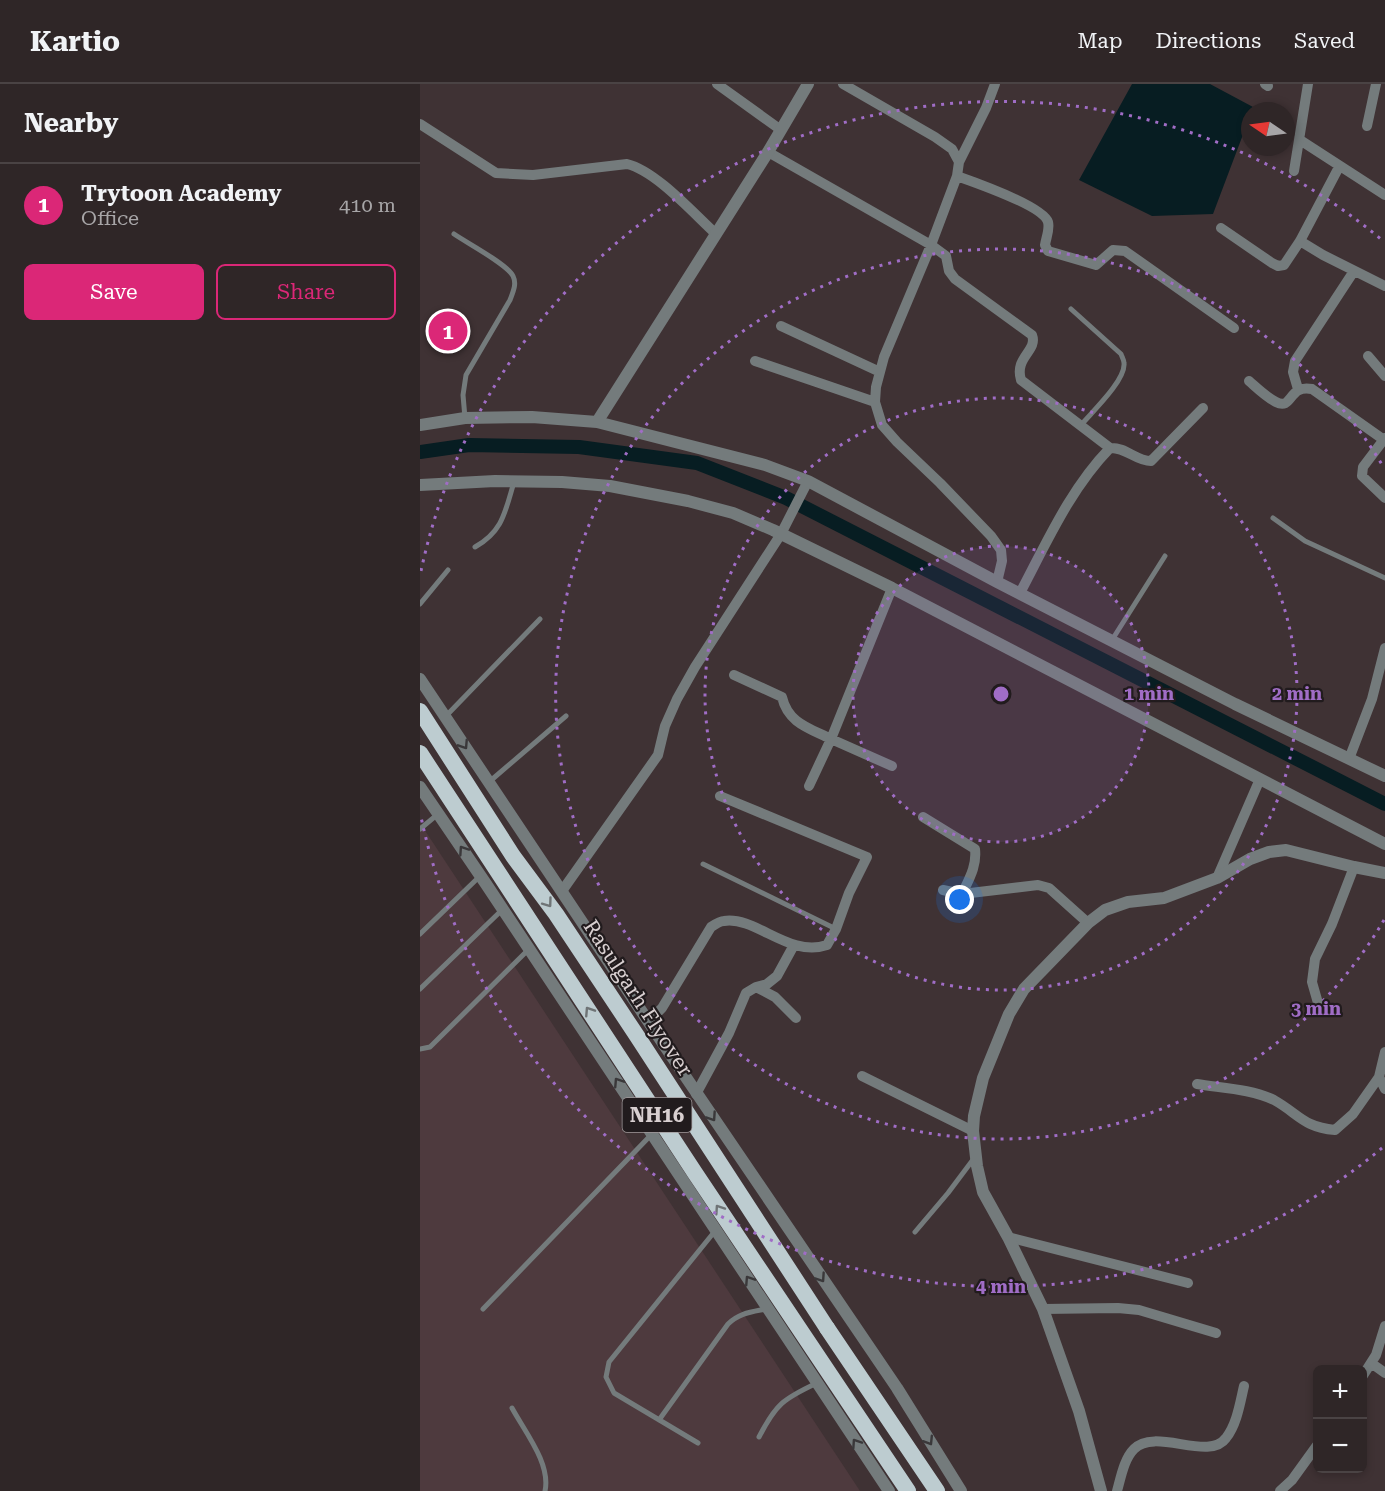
<!DOCTYPE html>
<html lang="en">
<head>
<meta charset="utf-8">
<style>
  :root { --surface:#2f2627; --page:#3b3233; --text:#f1f3f6; --muted:#a7a5a7; --line:#4a4344; --accent:#db2777 }
  body { margin:0; font-family:"Roboto Serif",serif; background:var(--page); color:var(--text) }
  .controls { position:absolute; right:18px; bottom:18px; display:grid; overflow:hidden; border-radius:9px; box-shadow:0 3px 9px #0003 }
  .controls button { width:54px; height:54px; display:grid; place-items:center; padding:0; border:0; border-bottom:2px solid var(--line); background:var(--surface); color:var(--text); font:30px sans-serif }
  .compass { position:absolute; left:821px; top:18px; width:54px; height:54px; border-radius:50%; background:var(--surface); box-shadow:0 3px 9px #0003; rotate:283deg }
  .you { position:absolute; left:540px; top:816px; width:21px; height:21px; margin:-15px; border:4px solid #fff; border-radius:50%; background:#1a73e8; box-shadow:0 0 0 9px #1a73e833 }
  .badge { display:grid; place-items:center; width:39px; height:39px; border-radius:50%; background:var(--accent); color:#fff; font-size:20px; font-weight:700 }
  .pin { position:absolute; translate:-50% -50%; border:3px solid #fff; box-shadow:0 2px 6px #0006 }
  .list { margin:0; padding:0; list-style:none }
  h2 { display:flex; justify-content:space-between; align-items:center; height:78px; margin:0; padding:0 24px; font-size:26px }
  h2 small { font-size:20px; font-weight:400; color:var(--muted) }
  .list li { display:grid; grid-template-columns:39px 1fr auto; gap:18px; align-items:center; box-sizing:border-box; height:84px; padding:0 24px; border-top:2px solid var(--line) }
  .list b { display:block; font-size:22px; white-space:nowrap }
  .list p { margin:0; font-size:20px; white-space:nowrap; color:var(--muted) }
  .list em { font-size:20px; font-style:normal; color:var(--muted) }
  .actions { display:flex; gap:12px; padding:18px 24px }
  .actions a { flex:1; padding:14px 0; border:2px solid var(--accent); border-radius:9px; text-align:center; font-size:21px; color:var(--accent) }
  .actions .main { background:var(--accent); color:#fff }
  .map { position:relative; flex:none; width:965px; height:1407px; overflow:hidden }
  header { display:flex; align-items:center; gap:36px; box-sizing:border-box; height:84px; padding:0 30px; background:var(--surface); border-bottom:2px solid var(--line) }
  header strong { font-size:28px }
  nav { display:flex; gap:33px; margin-inline-start:auto; font-size:21px }
  main { display:flex }
  aside { flex:1; background:var(--surface) }
  .map>svg:first-child { display:block }
  .built { fill:#4e3a3e }
  .water { fill:#071d22 }
  .lines { fill:none; stroke-linecap:round; stroke-linejoin:round }
  .canal { stroke:#071d22; stroke-width:14 }
  .service { stroke:#747b7c; stroke-width:5 }
  .minor { stroke:#747b7c; stroke-width:10 }
  .tertiary { stroke:#747b7c; stroke-width:12 }
  .trunk { stroke:#bdccd0; stroke-width:16 }
  .trunk-bridge { stroke:#bdccd0; stroke-width:16 }
  .oneway { stroke:#3a383a }
  .oneway2 { stroke:#6f7476 }
  .ring { fill:none; stroke:#a06dc6; stroke-width:3; stroke-dasharray:3 6 }
  .labels { text-anchor:middle; stroke-width:4.5; stroke-linejoin:round; paint-order:stroke }
  .shield { fill:#211b1d; stroke:#a1999a; stroke-width:1.5 }
  .shield-label { font-size:20px; font-weight:bold; fill:#d8cfd0 }
  .street-label { font-size:21px; fill:#d8cfd0; stroke:#211b1d }
  .centre { fill:#a06dc6; stroke:#211b1d; stroke-width:3 }
  .ring-label { font-size:18px; text-anchor:middle; font-weight:bold; fill:#a06dc6; stroke:#211b1d; stroke-width:4.5; stroke-linejoin:round; paint-order:stroke }
</style>
</head>
<body>
<header>
<strong>Kartio</strong>
<nav><a>Map</a><a>Directions</a><a>Saved</a></nav>
</header>
<main>
<aside>
<h2>Nearby<small></small></h2>
<ul class="list">
<li><span class="badge">1</span><div><b>Trytoon Academy</b><p>Office</p></div><em>410 m</em></li>
</ul>
<div class="actions"><a class="main">Save</a><a>Share</a></div>
</aside>
<div class="map">
<svg width="965" height="1407" viewBox="0 0 965 1407">
  <rect width="100%" height="100%" fill="#3f3234"/>
  <!-- built -->
  <path class="built" d="M0 739 440 1407H0Z"/>
  <!-- water -->
  <path class="water" d="M712 0H790L833 23 830 27V32L793 130 732 132 659 96Z"/>
  <g class="lines">
    <!-- canal -->
    <path class="canal" d="M0 368 49 361 159 363 277 379 366 414 965 720"/>
    <!-- service -->
    <path class="service" d="M34 150C47 159 87 180 93 192 97 200 93 208 90 216L46 291 43 311 45 334
      M651 225 701 270C702 273 704 276 704 279 706 296 672 328 661 341
      M853 434 885 457 965 494
      M55 463C83 447 85 428 94 398
      M0 520 28 486
      M692 556 745 472
      M26 632 120 535
      M69 698 146 632
      M0 745 18 730
      M283 780 416 845
      M0 850 59 793
      M0 905 83 825
      M0 965 10 963 108 866
      M495 1148 528 1109 555 1073
      M63 1225 231 1051
      M92 1324C105 1348 131 1380 125 1407
      M239 1336 308 1240C319 1229 331 1228 346 1225
      M339 1353C356 1320 363 1315 397 1299
      M278 1359 194 1309 186 1293 189 1278 295 1147"/>
    <!-- minor -->
    <path class="minor" d="M297 0 361 46
      M423 0 515 53 532 65 539 78 537 92 511 161 464 273 456 303 455 318 462 341 477 358 520 399 571 452 581 466 582 477 577 498
      M845 0 848 2
      M0 40 76 89 113 91 207 80C236 87 273 129 296 150
      M947 42 956 0
      M880 56 965 111
      M348 68 511 161 526 172 529 187 535 195 612 251C618 267 594 273 601 296L690 364
      M539 78 566 24 575 0
      M874 87 888 0
      M537 92C554 98 623 122 628 138 630 145 626 154 625 161L628 167 676 181 693 166 705 167 814 244
      M801 144 852 179 858 182 864 181 880 157 919 83
      M880 157 903 171 965 202
      M361 242 460 288
      M948 272 965 292
      M335 277 455 318
      M829 297C837 304 846 313 856 318 873 327 868 300 892 305L964 356
      M878 305 873 288 875 277 934 187
      M965 354 943 383 942 392 965 414
      M600 509C626 460 650 405 690 364 706 363 716 377 731 377L783 324
      M314 591 362 613C368 639 389 644 411 655L472 504
      M929 675 952 615 965 564
      M389 702 411 655 472 682
      M503 733 555 765C557 782 549 795 542 810
      M797 794 840 695
      M523 806 542 810 618 801 629 804 668 839
      M142 807 238 671 245 642 257 615 275 583 361 450 388 397
      M336 903 355 913 376 934
      M900 926 892 898 895 875 912 840 934 783
      M228 938 242 924 291 843C294 841 300 837 304 837 336 832 369 874 407 861L416 845 429 809 447 773 300 712
      M965 968 959 993 965 1005
      M442 992 553 1047
      M777 1000C801 1004 832 1005 854 1016 879 1030 883 1043 915 1046L933 1030 959 993
      M276 1010 309 949 326 909 336 903 347 900 357 892 374 861
      M588 1153 768 1199
      M623 1225 698 1224 719 1226 796 1249
      M951 1279 965 1289
      M942 1293 956 1271 965 1242
      M697 1407C701 1393 704 1375 714 1365 735 1343 789 1378 806 1354 817 1340 820 1319 824 1302
      M860 1407 872 1396 898 1360"/>
    <!-- tertiary -->
    <path class="tertiary" d="M177 338 348 68 388 0
      M0 341 45 334 112 333 177 338 345 381 388 397 577 498 815 620 965 692
      M0 401 75 397 142 398 190 402 268 417 313 429 353 446 472 504 965 760
      M0 595 242 958 477 1304 541 1407
      M0 703 66 800 469 1407
      M681 1407 659 1327 623 1225 588 1153 563 1108 557 1082 553 1047 554 1032 563 994 589 930 604 905 668 839 685 826 708 818 744 814 797 794 830 775 849 768 866 766 934 783 965 789"/>
    <!-- trunk -->
    <path class="trunk" d="M0 627 93 772 136 830 217 952 407 1244
      M0 669 275 1089 488 1407"/>
    <!-- trunk-bridge -->
    <path class="trunk-bridge" d="M407 1244 517 1407"/>
  </g>
  <!-- one-way arrows -->
  <defs><path id="oneway-chevron" d="M-2-3.5L2.5 0L-2 3.5" fill="none" stroke-width="1.6" stroke-linecap="round" stroke-linejoin="round" transform="scale(1.5)"/></defs>
  <g class="oneway">
    <use href="#oneway-chevron" transform="translate(44 661) rotate(57)"/>
    <use href="#oneway-chevron" transform="translate(43 766) rotate(-124)"/>
    <use href="#oneway-chevron" transform="translate(198 998) rotate(-123)"/>
    <use href="#oneway-chevron" transform="translate(292 1033) rotate(56)"/>
    <use href="#oneway-chevron" transform="translate(401 1194) rotate(56)"/>
    <use href="#oneway-chevron" transform="translate(329 1196) rotate(-123)"/>
    <use href="#oneway-chevron" transform="translate(509 1357) rotate(58)"/>
    <use href="#oneway-chevron" transform="translate(436 1359) rotate(-124)"/>
  </g>
  <g class="oneway2">
    <use href="#oneway-chevron" transform="translate(128 819) rotate(54)"/>
    <use href="#oneway-chevron" transform="translate(169 927) rotate(-123)"/>
    <use href="#oneway-chevron" transform="translate(299 1125) rotate(-124)"/>
  </g>
  <!-- distance rings -->
  <circle cx="581" cy="610" r="148" fill="#a06dc6" fill-opacity=".12"/>
  <g class="ring">
    <circle cx="581" cy="610" r="148"/>
    <circle cx="581" cy="610" r="296"/>
    <path d="M964 836A445 445 0 1 1 964 384"/>
    <path d="M962 1064A593 593 0 0 1 1 733M1 487A593 593 0 0 1 962 156"/>
  </g>
  <g class="labels">
    <!-- shield labels -->
    <rect class="shield" x="202.5" y="1014" width="69" height="34" rx="4.5"/>
    <g class="shield-label">
      <text x="237" y="1038">NH16</text>
    </g>
    <!-- street labels -->
    <g class="street-label">
      <text transform="translate(218 914) rotate(57)" y="7">Rasulgarh Flyover</text>
    </g>
  </g>
  <circle cx="581" cy="610" r="9" class="centre"/>
  <g class="ring-label">
    <text x="729" y="616">1 min</text>
    <text x="877" y="616">2 min</text>
    <text x="896" y="931">3 min</text>
    <text x="581" y="1209">4 min</text>
  </g>
</svg>
<div class="controls">
<button>+</button>
<button>−</button>
</div>
<svg class="compass" viewBox="-18 -18 36 36"><path d="M0-13l5 13h-10z" fill="#e53935"/><path d="M0 13l5-13h-10z" fill="#a7a5a7"/></svg>
<div class="you"></div>
<div class="pin badge" style="left:28px;top:247px">1</div>
</div>
</main>
</body>
</html>
